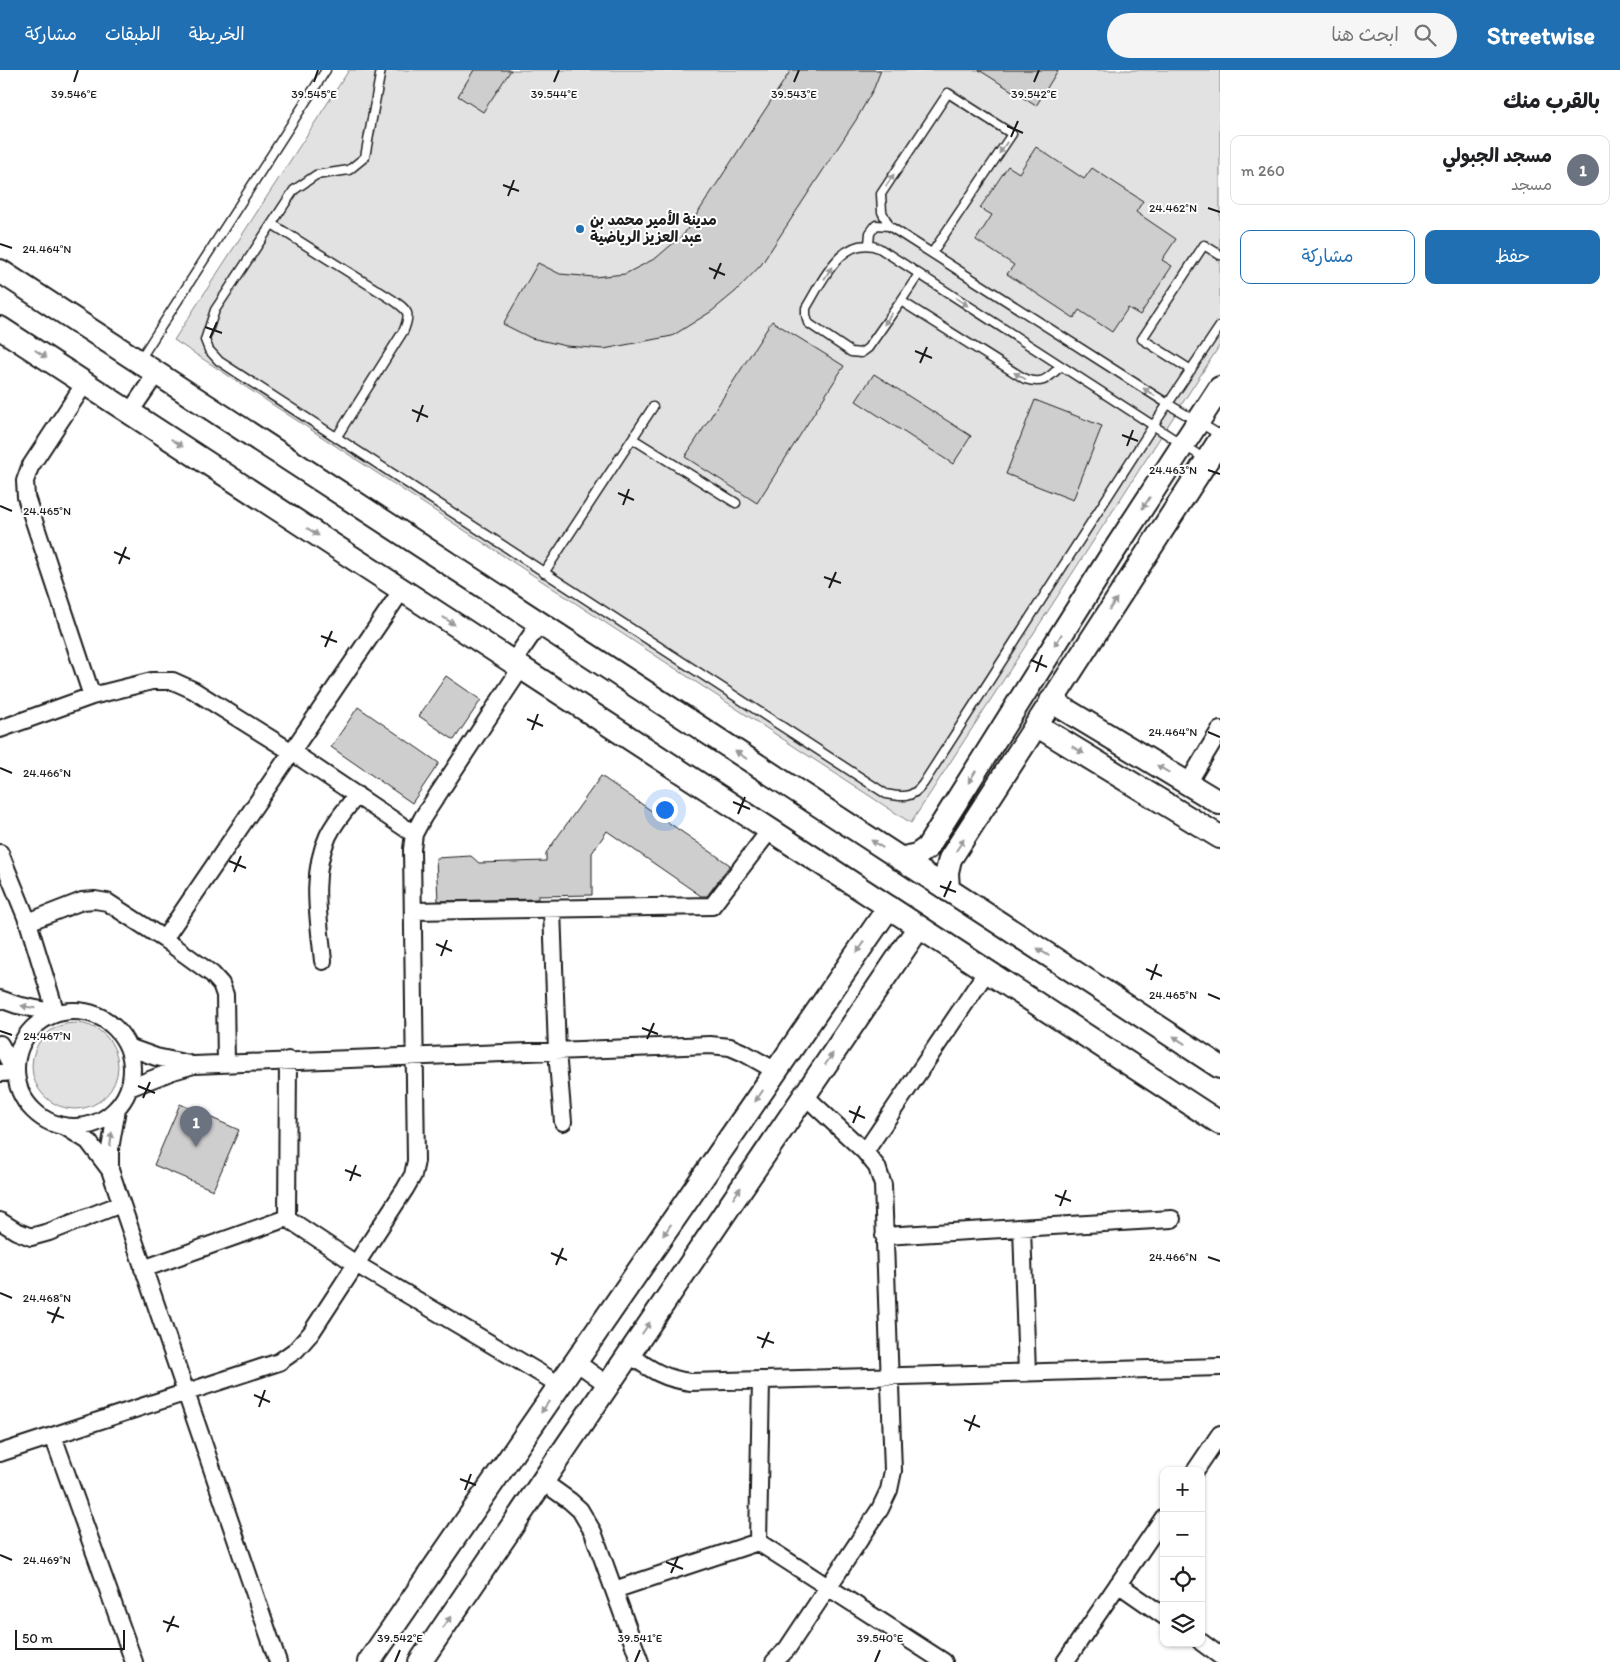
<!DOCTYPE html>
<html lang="ar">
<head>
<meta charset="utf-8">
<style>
  :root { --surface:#fff; --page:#f6f6f6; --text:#202124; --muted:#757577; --line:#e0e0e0; --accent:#1f6fb2 }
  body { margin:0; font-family:Itim,"Playpen Sans Arabic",sans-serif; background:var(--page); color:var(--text); direction:rtl }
  .controls { position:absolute; right:15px; bottom:15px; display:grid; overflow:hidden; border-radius:10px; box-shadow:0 1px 4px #0004 }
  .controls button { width:45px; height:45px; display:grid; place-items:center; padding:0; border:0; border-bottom:1px solid var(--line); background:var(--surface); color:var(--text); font:25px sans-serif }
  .scale { position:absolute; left:15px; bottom:12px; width:110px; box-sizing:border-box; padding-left:5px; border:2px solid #1c1c1c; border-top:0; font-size:14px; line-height:18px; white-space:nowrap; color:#1c1c1c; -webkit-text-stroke:4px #fff; paint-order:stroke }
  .you { position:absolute; left:664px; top:739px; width:18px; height:18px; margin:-12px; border:4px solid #fff; border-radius:50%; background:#1a73e8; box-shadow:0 0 0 8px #1a73e833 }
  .badge { display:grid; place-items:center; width:32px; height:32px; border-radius:50%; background:var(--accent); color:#fff; font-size:16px; font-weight:700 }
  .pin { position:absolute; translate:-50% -41px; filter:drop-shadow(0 1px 2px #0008) }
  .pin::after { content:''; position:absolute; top:26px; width:18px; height:15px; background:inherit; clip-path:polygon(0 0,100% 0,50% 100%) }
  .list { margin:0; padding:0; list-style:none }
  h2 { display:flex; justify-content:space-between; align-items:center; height:65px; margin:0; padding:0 20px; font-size:21px }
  h2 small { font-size:16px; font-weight:400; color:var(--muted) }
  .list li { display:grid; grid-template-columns:32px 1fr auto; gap:15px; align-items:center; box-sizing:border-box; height:70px; margin:0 10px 10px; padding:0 10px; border:1px solid var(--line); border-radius:10px }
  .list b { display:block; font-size:19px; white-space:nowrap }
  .list p { margin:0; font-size:16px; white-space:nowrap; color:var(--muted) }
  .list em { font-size:16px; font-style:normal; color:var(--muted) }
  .actions { display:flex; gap:10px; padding:15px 20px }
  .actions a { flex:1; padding:11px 0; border:1px solid var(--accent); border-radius:10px; text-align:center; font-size:18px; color:var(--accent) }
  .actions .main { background:var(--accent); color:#fff }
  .icon { flex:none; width:28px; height:28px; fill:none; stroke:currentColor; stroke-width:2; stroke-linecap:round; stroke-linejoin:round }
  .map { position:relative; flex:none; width:1220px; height:1592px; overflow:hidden; direction:ltr }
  header { display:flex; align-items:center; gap:30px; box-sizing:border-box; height:70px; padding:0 25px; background:var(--accent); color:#fff }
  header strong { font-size:24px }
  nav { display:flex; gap:28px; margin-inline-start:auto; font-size:18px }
  .search { width:350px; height:45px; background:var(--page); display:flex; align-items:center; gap:12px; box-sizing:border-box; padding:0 18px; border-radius:28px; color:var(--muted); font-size:19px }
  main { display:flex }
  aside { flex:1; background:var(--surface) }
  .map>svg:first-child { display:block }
  .green { fill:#e2e2e2; stroke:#7f7f7f }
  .building { fill:#cecece; stroke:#1c1c1c }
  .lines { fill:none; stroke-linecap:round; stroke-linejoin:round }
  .lane-casing { stroke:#1c1c1c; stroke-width:11 }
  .street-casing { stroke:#1c1c1c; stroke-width:20 }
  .secondary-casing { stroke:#1c1c1c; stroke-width:26 }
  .lane { stroke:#fff; stroke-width:8 }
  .street { stroke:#fff; stroke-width:16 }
  .secondary { stroke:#fff; stroke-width:22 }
  .oneway { fill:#999 }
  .ticks { fill:none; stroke:#1c1c1c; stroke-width:2 }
  .poi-dot { fill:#1f6fb2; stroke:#fff; stroke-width:2 }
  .labels { text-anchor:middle; stroke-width:4; stroke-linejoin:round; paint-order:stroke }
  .poi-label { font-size:15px; font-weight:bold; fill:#1c1c1c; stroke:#fff; text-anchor:start }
  .ticks-label { font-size:12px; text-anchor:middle; fill:#1c1c1c; stroke:#fff; stroke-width:4; stroke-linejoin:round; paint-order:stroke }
</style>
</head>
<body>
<header>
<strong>Streetwise</strong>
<div class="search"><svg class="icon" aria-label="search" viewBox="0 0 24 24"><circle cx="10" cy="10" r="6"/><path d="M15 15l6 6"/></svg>ابحث هنا</div>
<nav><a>الخريطة</a><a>الطبقات</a><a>مشاركة</a></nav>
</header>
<main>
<aside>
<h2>بالقرب منك<small></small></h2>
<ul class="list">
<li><span class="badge" style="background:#6b7280">1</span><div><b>مسجد الجبولي</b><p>مسجد</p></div><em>260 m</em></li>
</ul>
<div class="actions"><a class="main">حفظ</a><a>مشاركة</a></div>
</aside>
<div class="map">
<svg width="1220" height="1592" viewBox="0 0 1220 1592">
  <rect width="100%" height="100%" fill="#fff"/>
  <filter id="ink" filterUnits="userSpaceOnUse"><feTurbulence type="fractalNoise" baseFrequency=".02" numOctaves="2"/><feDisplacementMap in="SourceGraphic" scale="10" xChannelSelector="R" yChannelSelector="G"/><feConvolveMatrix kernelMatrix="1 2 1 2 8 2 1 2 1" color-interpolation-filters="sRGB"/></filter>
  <g filter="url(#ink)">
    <!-- green -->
    <path class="green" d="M349 0H1220V275L911 753 174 270Z
      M32 996a43 43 0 1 1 86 0a43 43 0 1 1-86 0Z"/>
    <!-- building -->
    <path class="building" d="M474 0H511L483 42 458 26Z
      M791 0H881L874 18 856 50 761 195 735 222 712 241 672 266 604 279 566 276 531 268 503 254 538 193 560 204 594 207 625 204 656 188 684 164Z
      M979 0H1058L1036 36Z
      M1036 77 1084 109 1092 98 1143 131 1136 142 1176 169 1162 190 1172 196 1140 245 1128 238 1112 262 1079 240 1074 248 1007 204 1014 195 976 170 992 145 980 138 1008 96 1019 103Z
      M772 251 844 296 757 433 685 387Z
      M874 304 971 366 953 394 856 331Z
      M1035 330 1102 356 1073 430 1006 404Z
      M446 606 481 630 454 670 419 646Z
      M358 637 439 693 412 733 331 677Z
      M601 706 730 795 707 826H701L607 761 592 783V825L538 826V829L438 831 436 788 471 786 479 793 546 791V783Z
      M180 1034 239 1060 213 1120 154 1095Z"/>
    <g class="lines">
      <defs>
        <path id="lane" d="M381 0 365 87 349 100 316 105 294 120 215 240 205 270 209 280 219 291 886 724C902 727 912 729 923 714L1153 356 1220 256
          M272 154 393 230C408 241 411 242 404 260L336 368
          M869 174 870 163 876 155 889 156
          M932 183 1012 64 948 23 881 124 882 142 889 156 1168 334 1220 365
          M901 231 919 204
          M139 291 326 0
          M1061 296C1048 308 1044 315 1025 309L901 231 868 278 861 283 851 282 808 253 806 245V238C822 212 842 163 879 178L1205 389
          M1191 300 1142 269 1204 175 1220 185
          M633 369 736 433
          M544 503 653 337"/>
        <path id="street" d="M85 313 30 397 25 411 26 427 92 626
          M130 342 156 304
          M513 592 539 554
          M0 659 92 626 152 611H173L193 620 292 682 414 764
          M1188 713 1220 660
          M0 783 28 852 56 943 17 935 0 929
          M552 839 557 981 563 1052
          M413 841 712 836 770 760
          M28 852 82 831 95 830 107 832 164 869 212 904 221 914 225 925 226 993
          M164 869 402 520
          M323 891C319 849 310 805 328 766 335 751 347 738 357 725
          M16 999a58 58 0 1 1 116 0a58 58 0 1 1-116 0Z
          M0 974 15 1002 0 1003
          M128 977 156 987 189 994
          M129 1018 173 1001 194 995 710 975 730 977 744 983 776 1001
          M64 1056 88 1071 110 1100 278 1592
          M865 1082 987 901
          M110 1100V1079L117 1039
          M287 1148 356 1194 560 1315
          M287 1148 288 990
          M0 1151 16 1161 31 1167 49 1162 121 1134
          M1022 1158 1027 1303
          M884 1166 1172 1149
          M143 1199 287 1148
          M628 1284C650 1299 664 1309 691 1312L1220 1297
          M576 1292 608 1315
          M53 1366 134 1592
          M0 1383 279 1292 296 1280 311 1263 405 1119 413 1105 416 1091 412 779 414 764 423 747 521 598
          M1195 1401 1220 1364
          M542 1411 570 1431 580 1440 593 1462 640 1592
          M758 1472 944 1592
          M758 1472 761 1310
          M1118 1514 1164 1546
          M614 1520 758 1472
          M1201 1572 1220 1586
          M774 1592 787 1579 880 1439 889 1420 893 1401 883 1115 877 1097 865 1082 804 1025
          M1065 1592 1164 1447"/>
        <path id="secondary" d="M0 201 1220 997
          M0 258 1220 1053
          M1051 631 1220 733
          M1036 655 1220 767
          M900 789 917 785 927 778 1110 487 1220 318
          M948 820 947 802 950 789 1220 370
          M369 1592 889 837
          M420 1592 919 857"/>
      </defs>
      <!-- lane casing -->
      <use href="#lane" class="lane-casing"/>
      <!-- street casing -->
      <use href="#street" class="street-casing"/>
      <!-- secondary casing -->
      <use href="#secondary" class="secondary-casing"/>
      <!-- lane -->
      <use href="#lane" class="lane"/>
      <!-- street -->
      <use href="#street" class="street"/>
      <!-- secondary -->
      <use href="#secondary" class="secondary"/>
    </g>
    <!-- one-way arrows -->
    <defs><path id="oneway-solid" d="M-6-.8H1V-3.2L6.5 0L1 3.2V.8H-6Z" transform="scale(1.25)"/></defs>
    <g class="oneway">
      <use href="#oneway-solid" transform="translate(1003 78) rotate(124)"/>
      <use href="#oneway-solid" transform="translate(890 110) rotate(-56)"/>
      <use href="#oneway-solid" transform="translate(828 203) rotate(-58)"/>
      <use href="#oneway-solid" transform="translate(962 232) rotate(33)"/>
      <use href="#oneway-solid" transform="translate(888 249) rotate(125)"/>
      <use href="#oneway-solid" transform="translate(41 284) rotate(33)"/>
      <use href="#oneway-solid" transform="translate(1020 306) rotate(-150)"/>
      <use href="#oneway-solid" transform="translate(1149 322) rotate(-147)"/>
      <use href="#oneway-solid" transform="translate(177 373) rotate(33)"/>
      <use href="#oneway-solid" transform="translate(1146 433) rotate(123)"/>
      <use href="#oneway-solid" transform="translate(313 462) rotate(33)"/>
      <use href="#oneway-solid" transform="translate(1113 534) rotate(-57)"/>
      <use href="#oneway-solid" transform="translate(449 551) rotate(33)"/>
      <use href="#oneway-solid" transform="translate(1058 570) rotate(122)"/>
      <use href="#oneway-solid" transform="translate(1078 680) rotate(31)"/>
      <use href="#oneway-solid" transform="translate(741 685) rotate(-147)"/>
      <use href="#oneway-solid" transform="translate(1163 699) rotate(-149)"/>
      <use href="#oneway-solid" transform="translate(972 707) rotate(122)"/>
      <use href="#oneway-solid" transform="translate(877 774) rotate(-147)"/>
      <use href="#oneway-solid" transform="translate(960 775) rotate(-57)"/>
      <use href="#oneway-solid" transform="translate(861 877) rotate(125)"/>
      <use href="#oneway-solid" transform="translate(1043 882) rotate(-147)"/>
      <use href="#oneway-solid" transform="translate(28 937) rotate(-170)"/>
      <use href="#oneway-solid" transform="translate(1179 970) rotate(-147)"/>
      <use href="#oneway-solid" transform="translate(829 989) rotate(-56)"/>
      <use href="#oneway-solid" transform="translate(759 1026) rotate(125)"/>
      <use href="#oneway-solid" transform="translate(111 1069) rotate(-83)"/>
      <use href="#oneway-solid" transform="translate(737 1123) rotate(-56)"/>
      <use href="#oneway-solid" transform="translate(667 1160) rotate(125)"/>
      <use href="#oneway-solid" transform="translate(646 1258) rotate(-56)"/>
      <use href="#oneway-solid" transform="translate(545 1337) rotate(125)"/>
      <use href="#oneway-solid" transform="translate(447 1552) rotate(-56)"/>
    </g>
  </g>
  <!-- ticks -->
  <path class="ticks" d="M74 12 78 0M314 12 318 0M554 12 559 0M794 12 799 0M1034 12 1039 0M1007 56 1023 63M1011 67 1018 51M503 115 519 121M508 126 514 110M1208 138 1220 142M0 174 12 178M709 198 725 205M714 209 721 193M205 257 222 263M210 268 217 252M915 281 932 288M920 293 927 277M412 340 428 347M417 352 423 335M1122 365 1138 371M1127 376 1133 360M1208 400 1220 404M618 423 634 430M623 435 629 419M0 436 12 441M114 482 130 489M119 494 126 477M824 507 841 513M829 518 836 502M321 566 337 572M325 577 332 561M1031 590 1047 597M1036 602 1042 585M527 649 543 656M532 660 538 644M1208 662 1220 667M0 698 12 703M733 732 750 739M738 744 745 727M229 791 246 798M234 802 241 786M940 816 956 822M944 827 951 811M436 874 452 881M441 886 447 870M1146 899 1162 906M1151 910 1157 894M1208 924 1220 929M642 958 658 964M0 961 12 965M647 969 654 953M138 1016 155 1023M143 1028 150 1012M849 1041 865 1048M853 1053 860 1036M345 1100 361 1106M350 1111 356 1095M1055 1125 1071 1131M1060 1136 1066 1120M551 1183 567 1190M1208 1187 1220 1191M556 1195 563 1178M0 1223 12 1228M47 1242 64 1248M52 1253 59 1237M757 1267 774 1273M762 1278 769 1262M254 1325 270 1332M259 1337 265 1320M964 1350 980 1357M969 1361 975 1345M460 1409 476 1415M465 1420 471 1404M0 1485 12 1490M666 1492 683 1499M671 1503 678 1487M163 1551 179 1557M167 1562 174 1546M395 1592 400 1580M635 1592 640 1580M875 1592 880 1580"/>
  <!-- markers -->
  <circle class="poi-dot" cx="580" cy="159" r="5"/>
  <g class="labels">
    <!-- poi labels -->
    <g class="poi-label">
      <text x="590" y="155">مدينة الأمير محمد بن<tspan x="590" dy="17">عبد العزيز الرياضية</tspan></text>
    </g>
  </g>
  <g class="ticks-label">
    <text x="74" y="28">39.546°E</text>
    <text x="314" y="28">39.545°E</text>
    <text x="554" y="28">39.544°E</text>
    <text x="794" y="28">39.543°E</text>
    <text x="1034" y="28">39.542°E</text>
    <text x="1173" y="142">24.462°N</text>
    <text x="47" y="183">24.464°N</text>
    <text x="1173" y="404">24.463°N</text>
    <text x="47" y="445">24.465°N</text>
    <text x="1173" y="666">24.464°N</text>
    <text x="47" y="707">24.466°N</text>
    <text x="1173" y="929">24.465°N</text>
    <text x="47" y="970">24.467°N</text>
    <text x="1173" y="1191">24.466°N</text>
    <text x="47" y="1232">24.468°N</text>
    <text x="47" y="1494">24.469°N</text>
    <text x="400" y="1572">39.542°E</text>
    <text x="640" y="1572">39.541°E</text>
    <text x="880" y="1572">39.540°E</text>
  </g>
</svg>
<div class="controls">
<button>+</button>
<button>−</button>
<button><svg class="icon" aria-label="locate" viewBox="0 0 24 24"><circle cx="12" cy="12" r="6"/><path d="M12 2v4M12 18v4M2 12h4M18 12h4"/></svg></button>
<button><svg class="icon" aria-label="layers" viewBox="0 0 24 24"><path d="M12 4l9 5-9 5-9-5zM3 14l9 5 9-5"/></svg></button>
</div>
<div class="scale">50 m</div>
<div class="you"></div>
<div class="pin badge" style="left:196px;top:1077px;background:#6b7280">1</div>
</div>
</main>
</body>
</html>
